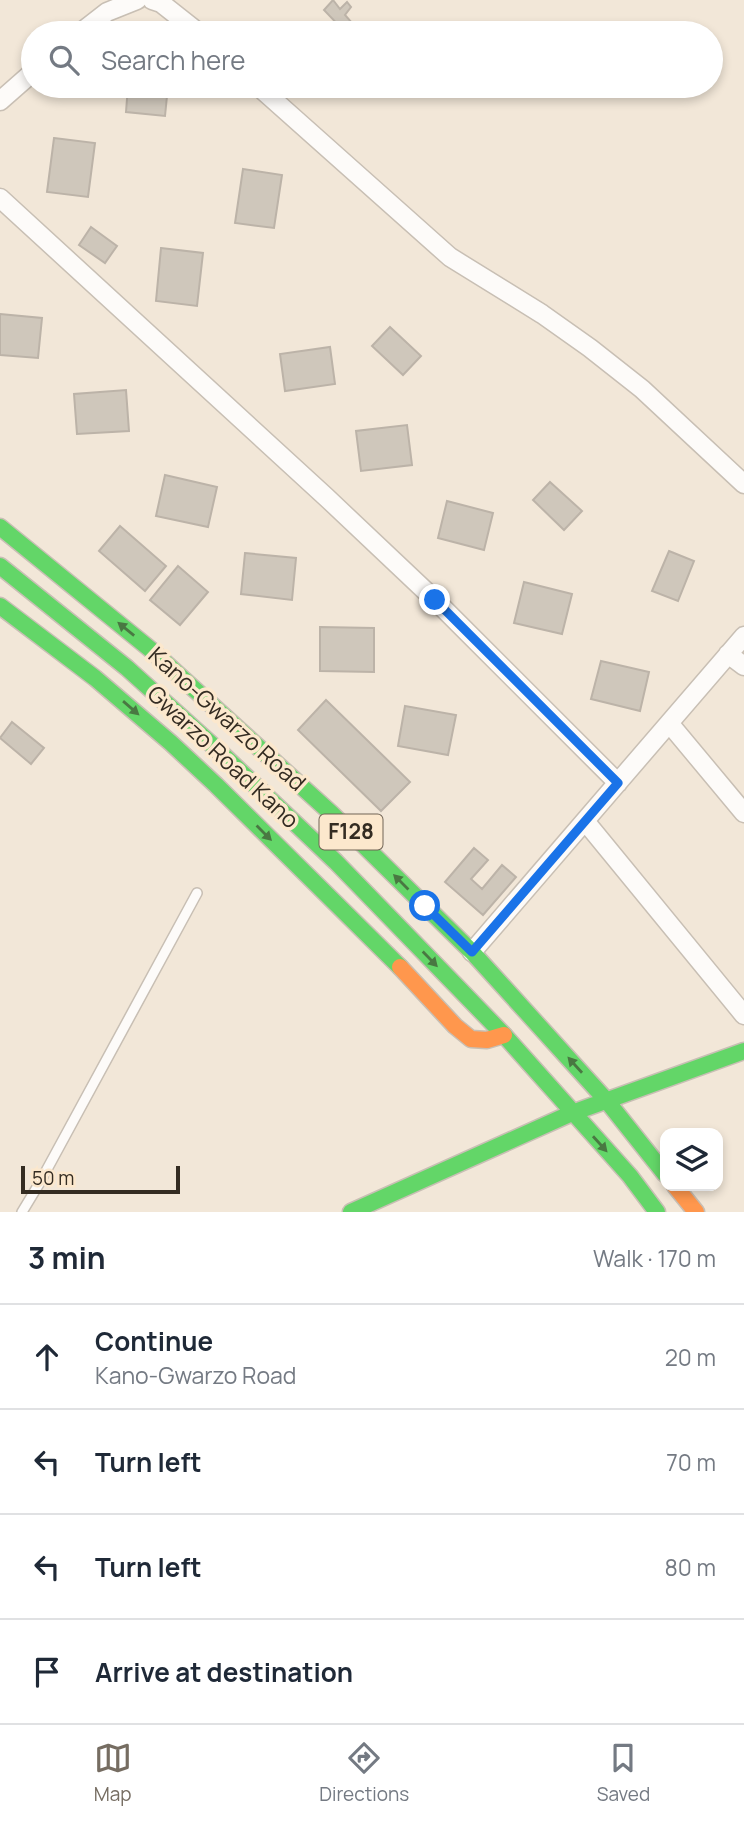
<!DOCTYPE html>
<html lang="en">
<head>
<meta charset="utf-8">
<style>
  :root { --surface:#fff; --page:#f6f6f7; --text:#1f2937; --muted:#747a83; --line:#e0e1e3; --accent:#766d62 }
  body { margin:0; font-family:Manrope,sans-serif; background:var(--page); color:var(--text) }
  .controls { position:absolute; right:21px; bottom:21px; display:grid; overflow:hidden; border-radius:14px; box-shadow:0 4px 10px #0003 }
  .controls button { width:63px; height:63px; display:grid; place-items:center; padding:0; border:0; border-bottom:2px solid var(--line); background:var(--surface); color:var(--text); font:35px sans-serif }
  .scale { position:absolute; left:21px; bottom:18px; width:159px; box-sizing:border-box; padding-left:7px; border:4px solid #342c22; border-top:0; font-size:19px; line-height:24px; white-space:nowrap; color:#342c22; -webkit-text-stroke:5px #fce8cd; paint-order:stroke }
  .stop { position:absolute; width:21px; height:21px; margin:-16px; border:5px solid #1a73e8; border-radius:50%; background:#fff }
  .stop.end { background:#1a73e8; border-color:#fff; box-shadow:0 2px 7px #0008 }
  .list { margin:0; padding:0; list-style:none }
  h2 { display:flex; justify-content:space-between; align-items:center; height:91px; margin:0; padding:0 28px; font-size:30px }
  h2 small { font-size:23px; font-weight:400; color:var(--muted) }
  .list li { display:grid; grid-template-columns:46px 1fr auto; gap:21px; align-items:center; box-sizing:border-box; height:105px; padding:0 28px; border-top:2px solid var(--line) }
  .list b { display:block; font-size:26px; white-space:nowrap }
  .list p { margin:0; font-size:23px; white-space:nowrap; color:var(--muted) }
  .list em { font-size:23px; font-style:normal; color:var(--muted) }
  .icon { flex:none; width:38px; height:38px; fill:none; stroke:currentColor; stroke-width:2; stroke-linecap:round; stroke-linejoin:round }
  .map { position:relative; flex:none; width:744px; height:1212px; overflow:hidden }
  .search { position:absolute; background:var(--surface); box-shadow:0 4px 10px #0003; left:21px; right:21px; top:21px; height:77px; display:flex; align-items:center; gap:18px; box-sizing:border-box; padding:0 24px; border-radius:38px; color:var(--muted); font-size:26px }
  .sheet { height:511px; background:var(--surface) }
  nav { display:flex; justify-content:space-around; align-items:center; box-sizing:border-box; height:98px; border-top:2px solid var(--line); background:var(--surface); font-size:19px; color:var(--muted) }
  nav a { display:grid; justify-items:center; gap:4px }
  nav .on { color:var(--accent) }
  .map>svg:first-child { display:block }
  .building { fill:#cfc7bb; stroke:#bcb3a8; stroke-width:2 }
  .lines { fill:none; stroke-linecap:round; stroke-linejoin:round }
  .lane-casing { stroke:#c8bfb4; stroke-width:12 }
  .street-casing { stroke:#c8bfb4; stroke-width:21 }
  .fast-casing { stroke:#c8bfb4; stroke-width:19 }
  .slow-casing { stroke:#c8bfb4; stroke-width:19 }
  .lane { stroke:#fdfbf9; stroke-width:9 }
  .street { stroke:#fdfbf9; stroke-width:18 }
  .fast { stroke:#63d668; stroke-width:16 }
  .slow { stroke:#ff974d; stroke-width:16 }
  .oneway { fill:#497842 }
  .route { stroke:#1a73e8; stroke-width:9 }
  .labels { text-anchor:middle; stroke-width:7; stroke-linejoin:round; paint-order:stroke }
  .shield { fill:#fce8cd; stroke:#706455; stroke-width:2 }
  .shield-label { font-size:21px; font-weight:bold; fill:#342c22 }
  .street-label { font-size:23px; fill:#342c22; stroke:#fce8cd }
</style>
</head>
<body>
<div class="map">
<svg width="744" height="1212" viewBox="0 0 744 1212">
  <rect width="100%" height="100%" fill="#f2e7d8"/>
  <!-- building -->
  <path class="building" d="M333 0 340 9 347 2 351 7 345 15 353 24 344 31 324 10Z
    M128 86H168L165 116 126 112Z
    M54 138 95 143 88 197 47 192Z
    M243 169 282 175 274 228 235 223Z
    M91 227 117 246 105 263 79 245Z
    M161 248 203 253 197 306 156 301Z
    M0 314 42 318 38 358 0 355Z
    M390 327 421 356 403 375 372 346Z
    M330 347 335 384 285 391 280 354Z
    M126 390 129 431 77 434 74 394Z
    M407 425 412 465 361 471 356 431Z
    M165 475 217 487 208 527 156 516Z
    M550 482 582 511 564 530 533 500Z
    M447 501 493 513 484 550 438 538Z
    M120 526 166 566 145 591 99 551Z
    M669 551 694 561 678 601 652 591Z
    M245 553 296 558 292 600 241 594Z
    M178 566 208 592 180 625 150 600Z
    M524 582 572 594 562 634 514 623Z
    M320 627 374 628V672L320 671Z
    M601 661 649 672 640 711 591 699Z
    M326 700 410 782 381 811 298 730Z
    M405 706 456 715 448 755 398 746Z
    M12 722 44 748 31 764 0 738Z
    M474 848 488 860 471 879 482 889 502 865 516 877 483 915 445 882Z"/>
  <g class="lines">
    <defs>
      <path id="lane" d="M22 1212 39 1184 197 893"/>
      <path id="street" d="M152 0 161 3 199 33
        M80 33 107 12 137 0
        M258 86 450 257 542 314 590 348 642 389 744 484
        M0 101 33 72
        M0 198 326 497 435 600 618 783
        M728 654 744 666
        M669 723 744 813
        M585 821 744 1015
        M472 952 744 636"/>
      <path id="fast" d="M0 527 150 649 332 814 472 952 607 1101 665 1174
        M0 566 127 668 221 753 336 862 504 1035 630 1176 657 1212
        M0 606 95 678 171 743 216 785 400 967
        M351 1212 572 1113 744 1051"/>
      <path id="slow" d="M400 967 455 1026 471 1039 487 1040 504 1035
        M675 1186 696 1212"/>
    </defs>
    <!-- lane casing -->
    <use href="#lane" class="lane-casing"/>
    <!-- street casing -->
    <use href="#street" class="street-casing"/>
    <!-- fast casing -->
    <use href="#fast" class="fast-casing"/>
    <!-- slow casing -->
    <use href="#slow" class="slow-casing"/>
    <!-- lane -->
    <use href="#lane" class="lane"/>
    <!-- street -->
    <use href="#street" class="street"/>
    <!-- fast -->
    <use href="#fast" class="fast"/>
    <!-- slow -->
    <use href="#slow" class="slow"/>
  </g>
  <!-- one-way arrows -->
  <defs><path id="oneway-solid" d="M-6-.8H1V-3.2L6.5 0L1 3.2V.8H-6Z" transform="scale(1.75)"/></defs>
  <g class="oneway">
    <use href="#oneway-solid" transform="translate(126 629) rotate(-141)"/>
    <use href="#oneway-solid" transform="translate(131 708) rotate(41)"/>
    <use href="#oneway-solid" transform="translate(264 833) rotate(45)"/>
    <use href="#oneway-solid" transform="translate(401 882) rotate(-135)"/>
    <use href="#oneway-solid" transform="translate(430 959) rotate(46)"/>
    <use href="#oneway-solid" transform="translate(575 1065) rotate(-132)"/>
    <use href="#oneway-solid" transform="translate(600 1144) rotate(48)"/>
  </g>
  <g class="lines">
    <!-- route -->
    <path class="route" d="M425 906 472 952 618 783 435 600"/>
  </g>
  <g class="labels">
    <!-- shield labels -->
    <rect class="shield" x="319.5" y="814.5" width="63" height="35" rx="5"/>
    <g class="shield-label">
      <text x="351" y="839">F128</text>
    </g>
    <!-- street labels -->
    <g class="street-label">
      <text transform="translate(227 719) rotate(42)" y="8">Kano-Gwarzo Road</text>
      <text transform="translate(223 757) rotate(43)" y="8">Gwarzo Road Kano</text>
    </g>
  </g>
</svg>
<div class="controls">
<button><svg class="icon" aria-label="layers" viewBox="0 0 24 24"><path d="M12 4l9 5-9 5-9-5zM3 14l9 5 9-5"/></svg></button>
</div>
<div class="scale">50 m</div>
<div class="stop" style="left:425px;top:906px"></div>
<div class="stop end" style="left:435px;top:600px"></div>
<div class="search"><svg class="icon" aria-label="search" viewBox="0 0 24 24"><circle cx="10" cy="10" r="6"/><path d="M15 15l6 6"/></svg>Search here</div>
</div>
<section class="sheet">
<h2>3 min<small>Walk · 170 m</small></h2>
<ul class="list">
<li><svg class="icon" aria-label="ahead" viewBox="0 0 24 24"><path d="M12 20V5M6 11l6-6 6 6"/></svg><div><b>Continue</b><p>Kano-Gwarzo Road</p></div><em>20 m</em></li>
<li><svg class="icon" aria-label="left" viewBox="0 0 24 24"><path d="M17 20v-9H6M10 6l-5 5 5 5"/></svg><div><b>Turn left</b></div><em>70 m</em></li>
<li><svg class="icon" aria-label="left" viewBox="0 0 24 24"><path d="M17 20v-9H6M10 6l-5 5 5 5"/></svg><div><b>Turn left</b></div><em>80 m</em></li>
<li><svg class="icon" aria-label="arrive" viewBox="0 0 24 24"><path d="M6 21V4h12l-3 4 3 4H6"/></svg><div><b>Arrive at destination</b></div></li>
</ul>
</section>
<nav>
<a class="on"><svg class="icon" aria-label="map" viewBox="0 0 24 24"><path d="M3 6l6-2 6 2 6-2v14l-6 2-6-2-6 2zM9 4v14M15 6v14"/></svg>Map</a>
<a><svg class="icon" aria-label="directions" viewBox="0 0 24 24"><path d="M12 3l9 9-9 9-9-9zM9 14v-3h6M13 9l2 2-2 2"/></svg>Directions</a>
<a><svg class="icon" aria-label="saved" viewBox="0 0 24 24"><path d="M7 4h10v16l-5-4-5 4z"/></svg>Saved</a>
</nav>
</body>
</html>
